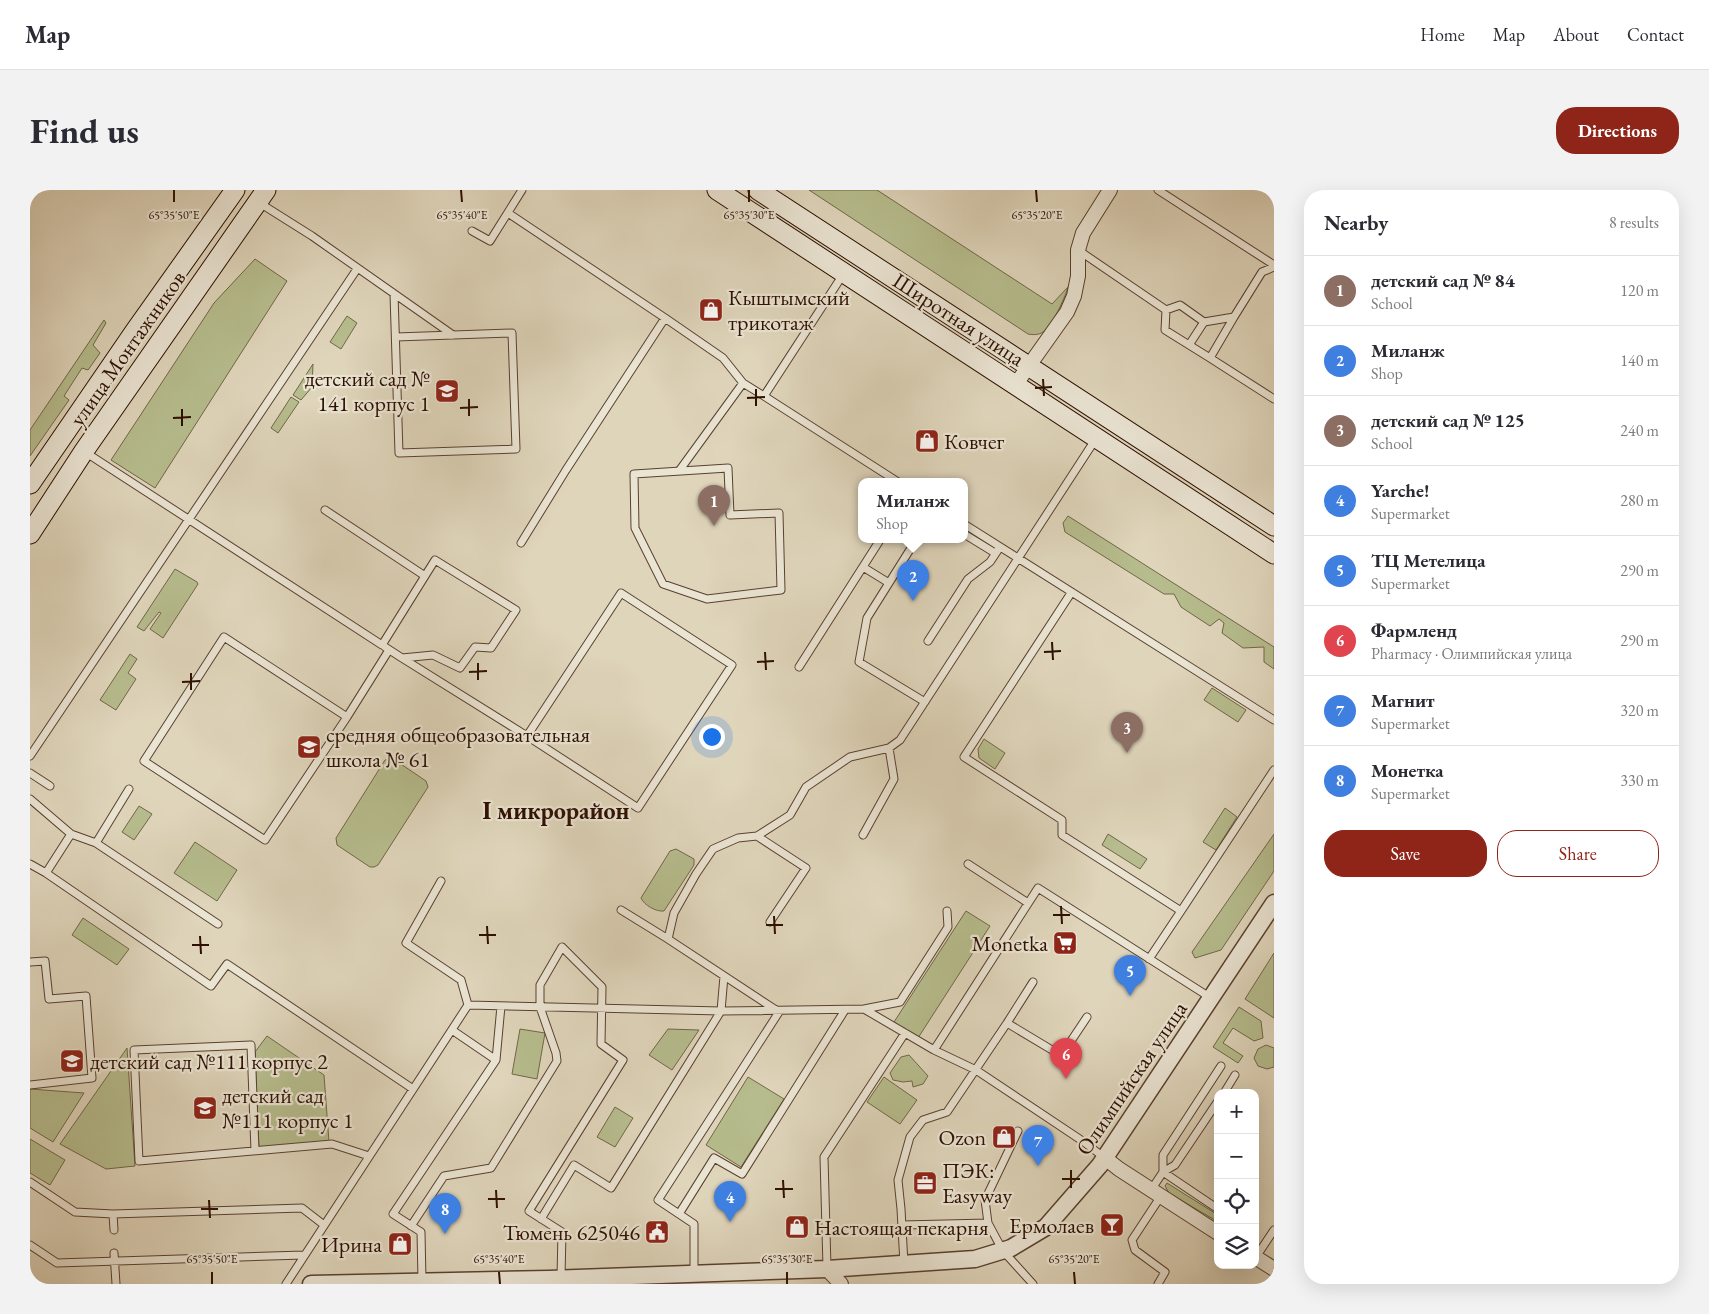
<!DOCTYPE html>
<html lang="en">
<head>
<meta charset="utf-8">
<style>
  :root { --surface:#fff; --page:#f2f2f3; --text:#2b2b33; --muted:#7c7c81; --line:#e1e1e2; --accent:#8f2418 }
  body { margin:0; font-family:"EB Garamond",serif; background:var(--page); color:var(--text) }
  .controls { position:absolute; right:15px; bottom:15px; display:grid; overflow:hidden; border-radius:10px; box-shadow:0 5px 20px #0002 }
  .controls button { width:45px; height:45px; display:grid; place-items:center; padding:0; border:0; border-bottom:1px solid var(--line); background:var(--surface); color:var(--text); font:25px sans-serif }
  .you { position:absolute; left:681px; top:546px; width:18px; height:18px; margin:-12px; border:4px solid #fff; border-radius:50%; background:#1a73e8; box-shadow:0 0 0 8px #1a73e833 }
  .badge { display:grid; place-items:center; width:32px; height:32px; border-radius:50%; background:var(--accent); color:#fff; font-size:16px; font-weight:700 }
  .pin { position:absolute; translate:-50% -41px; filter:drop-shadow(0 1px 2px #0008) }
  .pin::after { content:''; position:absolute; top:26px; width:18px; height:15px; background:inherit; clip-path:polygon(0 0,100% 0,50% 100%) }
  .popup { position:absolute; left:828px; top:288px; width:110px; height:65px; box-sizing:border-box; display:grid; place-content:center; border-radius:10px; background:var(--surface); filter:drop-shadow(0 1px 4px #0005); font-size:16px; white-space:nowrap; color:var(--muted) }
  .popup b { font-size:19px; color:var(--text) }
  .popup::after { content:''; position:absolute; left:50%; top:100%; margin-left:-10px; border:10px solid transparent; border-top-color:var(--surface) }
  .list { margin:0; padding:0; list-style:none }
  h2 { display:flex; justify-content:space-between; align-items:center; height:65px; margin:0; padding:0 20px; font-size:21px }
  h2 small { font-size:16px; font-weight:400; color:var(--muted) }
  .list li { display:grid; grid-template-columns:32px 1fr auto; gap:15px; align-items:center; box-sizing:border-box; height:70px; padding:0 20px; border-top:1px solid var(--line) }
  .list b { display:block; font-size:19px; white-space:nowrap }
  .list p { margin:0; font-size:16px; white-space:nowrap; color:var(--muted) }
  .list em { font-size:16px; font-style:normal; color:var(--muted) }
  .actions { display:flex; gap:10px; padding:15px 20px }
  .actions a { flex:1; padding:11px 0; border:1px solid var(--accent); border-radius:20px; text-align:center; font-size:18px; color:var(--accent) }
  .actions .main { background:var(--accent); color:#fff }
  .icon { flex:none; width:28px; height:28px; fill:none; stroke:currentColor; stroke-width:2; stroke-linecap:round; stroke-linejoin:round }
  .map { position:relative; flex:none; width:1244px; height:1094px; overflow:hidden; border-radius:20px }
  header { display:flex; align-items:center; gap:30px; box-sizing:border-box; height:70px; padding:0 25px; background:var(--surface); border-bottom:1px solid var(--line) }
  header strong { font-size:24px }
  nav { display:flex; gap:28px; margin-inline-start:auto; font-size:18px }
  .intro { display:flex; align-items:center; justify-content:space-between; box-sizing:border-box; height:120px; padding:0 30px }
  h1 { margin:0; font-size:35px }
  .button { padding:12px 22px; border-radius:20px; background:var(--accent); color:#fff; font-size:18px; font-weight:700 }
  main { display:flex; gap:30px; padding:0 30px }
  aside { flex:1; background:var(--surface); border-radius:20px; box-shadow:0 5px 20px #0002 }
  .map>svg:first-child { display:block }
  .green { fill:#b6bc8d; stroke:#726647 }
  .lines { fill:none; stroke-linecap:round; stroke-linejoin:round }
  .service-casing { stroke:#5a4030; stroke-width:9 }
  .minor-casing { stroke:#5a4030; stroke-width:16 }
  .tertiary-casing { stroke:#5a4030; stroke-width:19 }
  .secondary-casing { stroke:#2d0f01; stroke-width:21 }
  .service { stroke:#eae4d3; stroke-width:7 }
  .minor { stroke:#eae4d3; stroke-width:14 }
  .tertiary { stroke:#eae4d3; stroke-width:16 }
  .secondary { stroke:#eae4d3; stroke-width:19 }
  .ticks { fill:none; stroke:#2d0f01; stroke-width:2 }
  .labels { text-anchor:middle; stroke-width:4.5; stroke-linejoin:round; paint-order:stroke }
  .poi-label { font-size:22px; fill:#2d0f01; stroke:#eae4d3; text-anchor:start }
  .street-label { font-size:22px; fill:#2d0f01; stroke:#eae4d3 }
  .neighbourhood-label { font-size:24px; font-weight:bold; fill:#2d0f01; stroke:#eae4d3 }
  .ticks-label { font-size:12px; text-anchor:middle; fill:#2d0f01; stroke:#eae4d3; stroke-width:4.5; stroke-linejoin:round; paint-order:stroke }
</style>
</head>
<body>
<header>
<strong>Map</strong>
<nav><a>Home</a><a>Map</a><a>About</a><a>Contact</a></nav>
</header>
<div class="intro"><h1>Find us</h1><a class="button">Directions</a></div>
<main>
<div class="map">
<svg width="1244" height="1094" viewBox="0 0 1244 1094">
  <rect width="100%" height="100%" fill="#dfd5bb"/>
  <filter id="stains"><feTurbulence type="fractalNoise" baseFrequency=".004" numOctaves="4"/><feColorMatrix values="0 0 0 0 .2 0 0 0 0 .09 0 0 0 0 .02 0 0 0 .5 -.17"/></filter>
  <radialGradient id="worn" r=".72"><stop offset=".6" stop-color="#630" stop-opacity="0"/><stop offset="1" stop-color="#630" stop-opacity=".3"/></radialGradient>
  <!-- green -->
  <path class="green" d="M779 0H847L1022 114 1038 97C1035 108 1022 136 1013 142 1009 145 1003 145 998 144Z
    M225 69 257 91 125 298 81 270 184 113Z
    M317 126 327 133 311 159 300 152Z
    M74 130 76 133 63 155 70 163 58 180 52 178 34 206 39 210 0 266V240Z
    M283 174 282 197 271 210 263 205Z
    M261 207 269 212 248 243 241 238Z
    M1038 326 1244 457V479L1234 472V457L1213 458 1192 443 1194 433 1189 429 1180 436 1151 417 1144 404H1134L1035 342 1033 333Z
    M145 379 167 392 168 394 133 448 120 439 131 423 129 422 114 441 107 437Z
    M100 464 107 469 98 483 106 489 86 520 70 510Z
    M1182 498 1216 520 1208 532 1174 510Z
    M954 549 975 563 965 579 949 568 948 559Z
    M362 568 396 591 398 597 348 675 344 677H340L307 655 306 648 355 570Z
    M109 616 122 624 104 650 92 642Z
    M1195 618 1207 627 1186 660 1173 652Z
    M1078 644 1117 669 1110 679 1072 655Z
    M1244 644V681L1191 760 1165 768 1162 762Z
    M165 652 207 680 187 711 144 683Z
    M646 659 664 669V675L634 721C626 722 614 715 611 708L640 661Z
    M936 721 960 736 888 848 864 832Z
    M53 728 99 759 87 775 42 745Z
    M1244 763V828L1215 809Z
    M1209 817 1231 831 1233 848 1224 851 1203 838 1193 853 1213 866 1208 873 1183 857Z
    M490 839 515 843 507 889 482 884Z
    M638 839 669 840 642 880 619 865Z
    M237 846 294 885 299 952 229 958 225 862Z
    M1236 855 1244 858V877L1237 879 1228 876 1224 868 1228 859Z
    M97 858 105 976 76 979 30 954Z
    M879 865 898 886 893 894 883 897 882 891 873 892 863 890 860 883 871 867Z
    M718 887 754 909 711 977 676 955Z
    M854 887 887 910 870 934 837 912Z
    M0 899 54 903 23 952 0 938Z
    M585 917 603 928 585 957 567 947Z
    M0 949 35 970 20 995 0 983Z
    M1137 993 1188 1025V1032L1139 1003 1135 996Z"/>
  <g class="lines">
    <defs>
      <path id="service" d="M1128 0 1244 75
        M228 12 282 46 423 145
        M478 23 635 128
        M442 41 460 51 492 0
        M1048 60 1136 120 1150 115 1174 132 1204 127 1180 168 1244 209
        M364 104 369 263 486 259 482 143 366 147
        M1136 120 1135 140 1180 168
        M1204 127 1232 82 1244 77
        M1159 155 1174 132
        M734 206 868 292
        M55 262 352 455 395 386 295 320
        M698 278 700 325 749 323 751 400 677 409 633 394 605 338 604 284Z
        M649 281 713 193
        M934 334 1244 530
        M934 344 965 363
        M886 350 837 428 829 472 895 512
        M491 353 536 280 635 128 693 168 713 193 734 206 814 83
        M833 377 859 393
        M591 403 702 475 608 618 497 546Z
        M1041 403 934 567 1032 630V645L1151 721 1119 769
        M898 451 938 389 960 372 970 357
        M355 457 372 468 403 465 430 478 445 457 461 458 486 420 405 370 395 386
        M372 468 497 546
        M769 477 850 350
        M317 527 194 447 114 571 235 650 317 527 359 460
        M0 566 327 79
        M0 583 20 596
        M0 609 41 644
        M833 645 864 589 859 558
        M727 646 776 678 740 732
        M66 653 99 599
        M0 674 16 683 181 796 197 774 383 899
        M938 674 998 713
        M16 683 41 644 66 653 188 734
        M411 691 376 753 431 790 438 815
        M591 720 638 749
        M1151 721 1244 580
        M0 772 15 771 19 809 56 806 62 888 0 895
        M834 819 870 812 918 737 917 721
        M977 833 1003 792
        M422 840 466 870
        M904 860 1008 698 1181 808
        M1194 903 1205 885
        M1188 911 1145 975 1133 982V965L1191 876
        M988 941 955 1010 958 1033 973 1061 1003 1094
        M225 961 221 855 104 860 109 971 302 954 339 966
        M0 992 45 1022 83 1024 272 1018 294 1035
        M1121 1000 1133 982 1188 1019
        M83 1024 84 1040
        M649 1024 684 968 712 984 815 820
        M511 1029 544 975 581 998 691 821 694 786
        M872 1035 958 1033
        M381 1036 414 986 461 978 527 871 526 863 510 817V795L532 757 572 797 571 854 593 870 499 1021 532 1042 531 1088
        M0 1055 27 1073 274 1065
        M84 1063 86 1094
        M1226 1067 1244 1040
        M874 1074 871 1019 868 990 880 947 893 930 917 922 977 833 1022 860 1037 857 1057 827
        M797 1078 794 967 875 843
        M664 1084V1034L628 1010 749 822 638 749 644 723 666 684 683 659 708 648 727 646 760 625 776 597 820 567 859 558 870 550 1065 250
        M392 1091 391 1042 363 1024 466 870 471 816
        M256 1094 438 815 691 821 834 819 904 860 946 880 1051 950 1075 968
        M1128 1094 1135 1082 1105 1060 1102 1050 1131 1006"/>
      <path id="minor" d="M986 194 1037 122 1044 106 1048 86V60L1053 43 1080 0
        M1075 968 1089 979 1188 1043
        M1225 1067 1244 1079
        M797 1079 811 1094"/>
      <path id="tertiary" d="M281 1094 519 1089 797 1079 945 1069 981 1058 1016 1037 1070 975 1244 713"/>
      <path id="secondary" d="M687 0 1244 364
        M728 0 1244 336
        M0 294 105 141 205 0
        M0 344 54 261 236 0"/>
    </defs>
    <!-- service casing -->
    <use href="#service" class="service-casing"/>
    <!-- minor casing -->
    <use href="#minor" class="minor-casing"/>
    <!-- tertiary casing -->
    <use href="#tertiary" class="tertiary-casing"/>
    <!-- secondary casing -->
    <use href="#secondary" class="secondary-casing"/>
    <!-- service -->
    <use href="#service" class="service"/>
    <!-- minor -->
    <use href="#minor" class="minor"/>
    <!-- tertiary -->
    <use href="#tertiary" class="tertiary"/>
    <!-- secondary -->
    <use href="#secondary" class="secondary"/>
  </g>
  <!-- ticks -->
  <path class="ticks" d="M144 0V12M431 0 432 12M719 0V12M1006 0 1007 12M1013 189 1014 206M1005 198 1022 197M726 199V216M717 208 735 207M439 209V226M430 218 448 217M152 219V236M143 228 161 227M1022 452 1023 470M735 462 736 480M1014 462 1031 461M727 472 744 471M448 473V490M439 482 457 481M161 483V500M152 492 170 491M1031 716 1032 734M1023 725H1040M744 726 745 744M736 735H753M457 736 458 754M449 745H466M170 746 171 764M162 755H179M1041 980V998M1032 989H1050M753 990 754 1008M745 999H763M466 1000 467 1018M458 1009H475M179 1010 180 1028M171 1019H188M182 1082V1094M469 1082 470 1094M757 1082V1094M1044 1082 1045 1094"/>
  <!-- icons -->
  <defs>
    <symbol id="shop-square" viewBox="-11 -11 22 22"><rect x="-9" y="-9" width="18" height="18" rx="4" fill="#8f2418" stroke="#eae4d3"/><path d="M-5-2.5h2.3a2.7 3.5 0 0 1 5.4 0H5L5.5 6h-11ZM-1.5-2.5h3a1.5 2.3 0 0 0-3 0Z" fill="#fff"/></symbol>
    <symbol id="school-square" viewBox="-11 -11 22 22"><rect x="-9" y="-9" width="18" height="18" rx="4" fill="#8f2418" stroke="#eae4d3"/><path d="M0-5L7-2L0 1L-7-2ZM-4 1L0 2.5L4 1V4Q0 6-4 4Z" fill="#fff"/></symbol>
    <symbol id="supermarket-square" viewBox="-11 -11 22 22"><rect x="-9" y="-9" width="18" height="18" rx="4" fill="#8f2418" stroke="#eae4d3"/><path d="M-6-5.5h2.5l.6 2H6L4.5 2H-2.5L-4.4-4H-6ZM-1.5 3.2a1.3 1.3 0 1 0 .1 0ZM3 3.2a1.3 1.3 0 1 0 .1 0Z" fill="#fff"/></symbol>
    <symbol id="office-square" viewBox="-11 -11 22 22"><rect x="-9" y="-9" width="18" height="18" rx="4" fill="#8f2418" stroke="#eae4d3"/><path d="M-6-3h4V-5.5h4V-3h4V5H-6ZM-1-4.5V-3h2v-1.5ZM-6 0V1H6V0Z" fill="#fff"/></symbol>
    <symbol id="bar-square" viewBox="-11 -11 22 22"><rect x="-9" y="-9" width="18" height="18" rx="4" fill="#8f2418" stroke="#eae4d3"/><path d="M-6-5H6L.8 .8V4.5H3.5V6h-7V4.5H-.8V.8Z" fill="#fff"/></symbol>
    <symbol id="civic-square" viewBox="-11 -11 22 22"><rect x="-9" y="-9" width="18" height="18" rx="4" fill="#8f2418" stroke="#eae4d3"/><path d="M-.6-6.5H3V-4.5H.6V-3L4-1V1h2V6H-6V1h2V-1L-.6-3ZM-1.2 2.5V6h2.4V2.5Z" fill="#fff"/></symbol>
  </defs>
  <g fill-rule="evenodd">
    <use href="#shop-square" x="667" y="106" width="28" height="28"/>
    <use href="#school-square" x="403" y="187" width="28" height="28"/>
    <use href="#shop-square" x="883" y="237" width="28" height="28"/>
    <use href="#school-square" x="265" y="543" width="28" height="28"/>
    <use href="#supermarket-square" x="1021" y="739" width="28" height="28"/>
    <use href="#school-square" x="28" y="857" width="28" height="28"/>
    <use href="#school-square" x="161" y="904" width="28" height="28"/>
    <use href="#shop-square" x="960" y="933" width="28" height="28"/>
    <use href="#office-square" x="881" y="979" width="28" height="28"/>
    <use href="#bar-square" x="1068" y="1021" width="28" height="28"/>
    <use href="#shop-square" x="753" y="1023" width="28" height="28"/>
    <use href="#civic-square" x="613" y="1028" width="28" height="28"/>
    <use href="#shop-square" x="356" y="1040" width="28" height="28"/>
  </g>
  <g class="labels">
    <!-- poi labels -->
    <g class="poi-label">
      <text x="698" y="115">Кыштымский<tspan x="698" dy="25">трикотаж</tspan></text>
      <text x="400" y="196" text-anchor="end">детский сад №<tspan x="400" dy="25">141 корпус 1</tspan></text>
      <text x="914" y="259">Ковчег</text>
      <text x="296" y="552">средняя общеобразовательная<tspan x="296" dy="25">школа № 61</tspan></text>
      <text x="1018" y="761" text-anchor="end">Monetka</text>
      <text x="60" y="879">детский сад №111 корпус 2</text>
      <text x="192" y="913">детский сад<tspan x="192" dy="25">№111 корпус 1</tspan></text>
      <text x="956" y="955" text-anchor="end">Ozon</text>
      <text x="912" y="988">ПЭК:<tspan x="912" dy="25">Easyway</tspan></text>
      <text x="1064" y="1043" text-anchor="end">Ермолаев</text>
      <text x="784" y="1045">Настоящая пекарня</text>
      <text x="610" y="1050" text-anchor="end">Тюмень 625046</text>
      <text x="352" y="1062" text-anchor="end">Ирина</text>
    </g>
    <!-- street labels -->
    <g class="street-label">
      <text transform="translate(929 129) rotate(33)" y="8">Широтная улица</text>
      <text transform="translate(97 158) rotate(-55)" y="8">улица Монтажников</text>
      <text transform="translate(1101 888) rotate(-56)" y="8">Олимпийская улица</text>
    </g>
    <!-- neighbourhood labels -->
    <g class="neighbourhood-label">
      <text x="526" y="629">I микрорайон</text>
    </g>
  </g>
  <g class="ticks-label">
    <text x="144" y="29">65°35'50"E</text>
    <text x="432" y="29">65°35'40"E</text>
    <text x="719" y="29">65°35'30"E</text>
    <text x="1007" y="29">65°35'20"E</text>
    <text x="182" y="1073">65°35'50"E</text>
    <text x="469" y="1073">65°35'40"E</text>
    <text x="757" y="1073">65°35'30"E</text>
    <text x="1044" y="1073">65°35'20"E</text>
  </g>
  <rect width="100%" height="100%" filter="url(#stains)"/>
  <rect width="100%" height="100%" fill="url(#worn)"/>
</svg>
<div class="controls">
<button>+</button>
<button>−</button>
<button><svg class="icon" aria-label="locate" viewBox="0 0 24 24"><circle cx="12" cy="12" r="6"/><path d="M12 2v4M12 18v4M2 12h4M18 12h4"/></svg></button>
<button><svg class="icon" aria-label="layers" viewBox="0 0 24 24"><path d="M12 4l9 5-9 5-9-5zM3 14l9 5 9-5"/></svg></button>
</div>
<div class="you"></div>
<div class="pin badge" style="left:684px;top:336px;background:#8d6e63">1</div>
<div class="pin badge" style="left:883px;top:411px;background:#3f7fe0">2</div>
<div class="popup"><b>Миланж</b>Shop</div>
<div class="pin badge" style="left:1097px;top:563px;background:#8d6e63">3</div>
<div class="pin badge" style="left:700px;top:1032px;background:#3f7fe0">4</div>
<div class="pin badge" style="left:1100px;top:806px;background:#3f7fe0">5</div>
<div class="pin badge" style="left:1036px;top:889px;background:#e0444e">6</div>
<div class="pin badge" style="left:1008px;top:976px;background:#3f7fe0">7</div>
<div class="pin badge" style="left:415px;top:1044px;background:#3f7fe0">8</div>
</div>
<aside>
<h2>Nearby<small>8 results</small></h2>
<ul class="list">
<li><span class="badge" style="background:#8d6e63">1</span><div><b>детский сад № 84</b><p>School</p></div><em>120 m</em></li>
<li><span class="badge" style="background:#3f7fe0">2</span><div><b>Миланж</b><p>Shop</p></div><em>140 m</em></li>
<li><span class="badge" style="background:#8d6e63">3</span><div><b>детский сад № 125</b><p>School</p></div><em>240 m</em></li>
<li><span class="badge" style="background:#3f7fe0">4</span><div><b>Yarche!</b><p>Supermarket</p></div><em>280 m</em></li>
<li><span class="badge" style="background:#3f7fe0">5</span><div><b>ТЦ Метелица</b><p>Supermarket</p></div><em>290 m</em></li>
<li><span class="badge" style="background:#e0444e">6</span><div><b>Фармленд</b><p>Pharmacy · Олимпийская улица</p></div><em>290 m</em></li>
<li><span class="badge" style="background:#3f7fe0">7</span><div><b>Магнит</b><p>Supermarket</p></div><em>320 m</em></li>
<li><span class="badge" style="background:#3f7fe0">8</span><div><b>Монетка</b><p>Supermarket</p></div><em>330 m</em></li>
</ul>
<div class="actions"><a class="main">Save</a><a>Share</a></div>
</aside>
</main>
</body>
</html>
